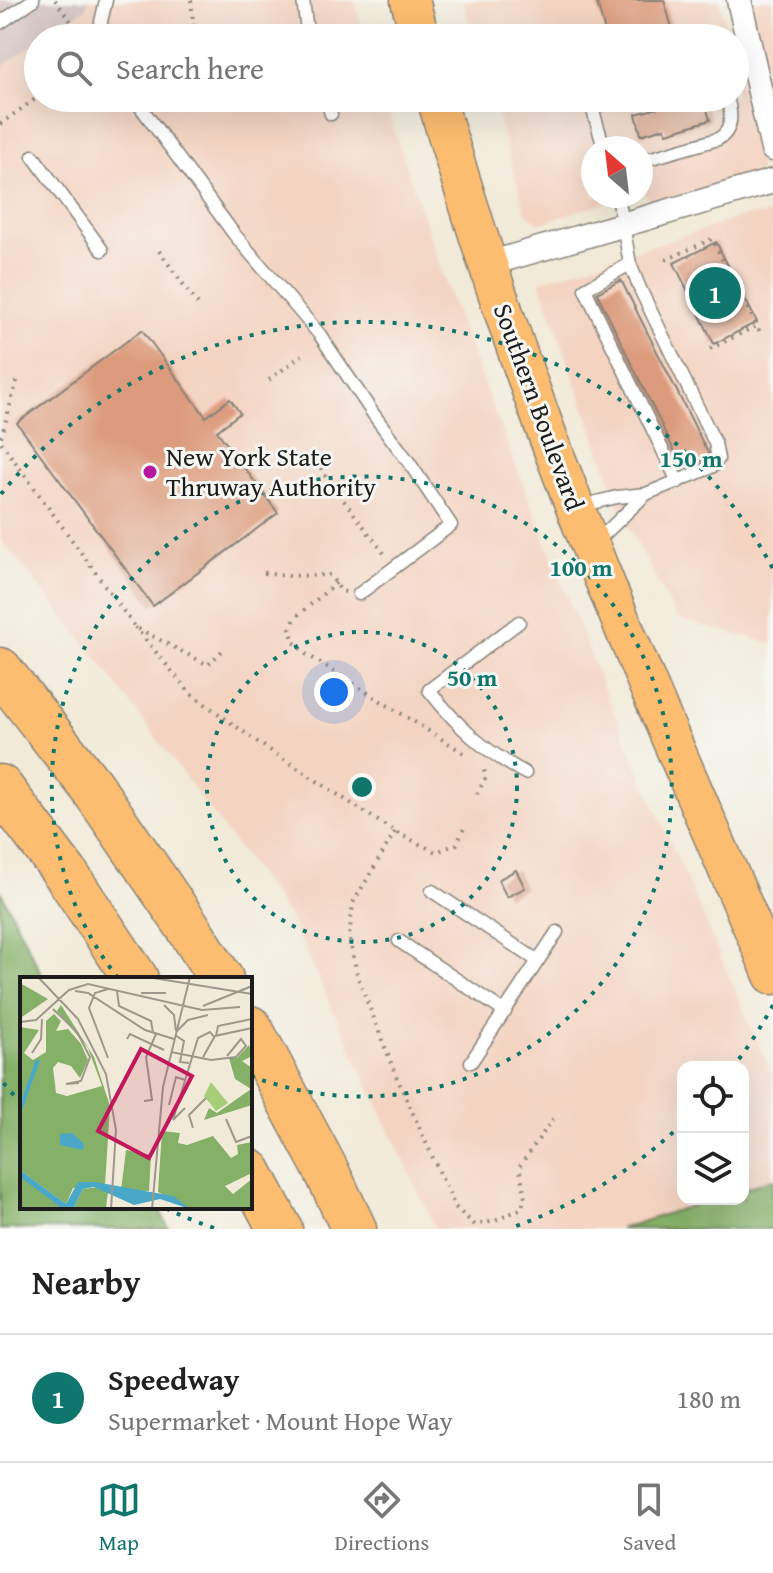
<!DOCTYPE html>
<html lang="en">
<head>
<meta charset="utf-8">
<style>
  :root { --surface:#fff; --page:#f2f2f2; --text:#222; --muted:#767676; --line:#e0e0e0; --accent:#0f766e }
  body { margin:0; font-family:"Gentium Book Plus",serif; background:var(--page); color:var(--text) }
  .controls { position:absolute; right:24px; bottom:24px; display:grid; overflow:hidden; border-radius:16px; box-shadow:0 8px 32px #0002 }
  .controls button { width:72px; height:72px; display:grid; place-items:center; padding:0; border:0; border-bottom:2px solid var(--line); background:var(--surface); color:var(--text); font:40px sans-serif }
  .compass { position:absolute; left:581px; top:136px; width:72px; height:72px; border-radius:50%; background:var(--surface); box-shadow:0 8px 32px #0002; rotate:332deg }
  .you { position:absolute; left:334px; top:692px; width:28px; height:28px; margin:-20px; border:6px solid #fff; border-radius:50%; background:#1a73e8; box-shadow:0 0 0 12px #1a73e833 }
  .badge { display:grid; place-items:center; width:52px; height:52px; border-radius:50%; background:var(--accent); color:#fff; font-size:26px; font-weight:700 }
  .pin { position:absolute; translate:-50% -50%; border:4px solid #fff; box-shadow:0 2px 8px #0006 }
  .list { margin:0; padding:0; list-style:none }
  h2 { display:flex; justify-content:space-between; align-items:center; height:104px; margin:0; padding:0 32px; font-size:34px }
  h2 small { font-size:26px; font-weight:400; color:var(--muted) }
  .list li { display:grid; grid-template-columns:52px 1fr auto; gap:24px; align-items:center; box-sizing:border-box; height:128px; padding:0 32px; border-top:2px solid var(--line) }
  .list b { display:block; font-size:30px; white-space:nowrap }
  .list p { margin:0; font-size:26px; white-space:nowrap; color:var(--muted) }
  .list em { font-size:26px; font-style:normal; color:var(--muted) }
  .icon { flex:none; width:44px; height:44px; fill:none; stroke:currentColor; stroke-width:2; stroke-linecap:round; stroke-linejoin:round }
  .map { position:relative; flex:none; width:773px; height:1229px; overflow:hidden }
  .search { position:absolute; background:var(--surface); box-shadow:0 8px 32px #0002; left:24px; right:24px; top:24px; height:88px; display:flex; align-items:center; gap:20px; box-sizing:border-box; padding:0 28px; border-radius:44px; color:var(--muted); font-size:30px }
  .sheet { height:232px; background:var(--surface) }
  nav { display:flex; justify-content:space-around; align-items:center; box-sizing:border-box; height:112px; border-top:2px solid var(--line); background:var(--surface); font-size:22px; color:var(--muted) }
  nav a { display:grid; justify-items:center; gap:4px }
  nav .on { color:var(--accent) }
  .map>svg:first-child { display:block }
  .built { fill:#f4d3c1 }
  .industrial { fill:#d0c0bc }
  .forest { fill:#84b068; stroke:#506642; stroke-width:2 }
  .building { fill:#dd9b7d }
  .lines { fill:none; stroke-linecap:round; stroke-linejoin:round }
  .lane-casing { stroke:#87837a; stroke-width:15 }
  .street-casing { stroke:#87837a; stroke-width:27 }
  .primary-casing { stroke:#87837a; stroke-width:41 }
  .highway-casing { stroke:#87837a; stroke-width:47 }
  .path { stroke:#87837a; stroke-width:4; stroke-dasharray:2 6; stroke-linecap:butt }
  .lane { stroke:#fff; stroke-width:12 }
  .street { stroke:#fff; stroke-width:24 }
  .primary { stroke:#fcbd6f; stroke-width:38 }
  .highway { stroke:#fcbd6f; stroke-width:44 }
  .ring { fill:none; stroke:#0f766e; stroke-width:4; stroke-dasharray:4 8 }
  .poi-dot { fill:#b5179e; stroke:#f6f6f2; stroke-width:3 }
  .labels { text-anchor:middle; stroke-width:6; stroke-linejoin:round; paint-order:stroke }
  .street-label { font-size:26px; fill:#1c1c1c; stroke:#f6f6f2 }
  .poi-label { font-size:26px; fill:#1c1c1c; stroke:#f6f6f2; text-anchor:start }
  .inset-river { fill:none; stroke:#49a7c8; stroke-width:4 }
  .inset-road { fill:none; stroke:#9c988d; stroke-width:2 }
  .view { fill:#c2185b; fill-opacity:0.15; stroke:#c2185b; stroke-width:4 }
  .inset-edge { fill:none; stroke:#1c1c1c; stroke-width:4 }
  .centre { fill:#0f766e; stroke:#f6f6f2; stroke-width:4 }
  .ring-label { font-size:24px; text-anchor:middle; font-weight:bold; fill:#0f766e; stroke:#f6f6f2; stroke-width:6; stroke-linejoin:round; paint-order:stroke }
</style>
</head>
<body>
<div class="map">
<svg width="773" height="1229" viewBox="0 0 773 1229">
  <rect width="100%" height="100%" fill="#f6f6f2"/>
  <filter id="ink" filterUnits="userSpaceOnUse"><feTurbulence type="fractalNoise" baseFrequency=".0125" numOctaves="2"/><feDisplacementMap in="SourceGraphic" scale="16" xChannelSelector="R" yChannelSelector="G"/><feConvolveMatrix kernelMatrix="1 2 1 2 8 2 1 2 1" color-interpolation-filters="sRGB"/></filter>
  <filter id="wash" filterUnits="userSpaceOnUse"><feTurbulence type="fractalNoise" baseFrequency=".006" numOctaves="4" result="noise"/><feDisplacementMap in="SourceGraphic" scale="32" xChannelSelector="R" yChannelSelector="G"/><feGaussianBlur stdDeviation="1.8" result="paint"/><feColorMatrix in="noise" values="0 0 0 0 0 0 0 0 0 0 0 0 0 0 0 0 0 1.4 0 .05"/><feComposite in="paint" operator="in"/></filter>
  <g filter="url(#wash)">
    <rect width="100%" height="100%" fill="#f2ead8"/>
    <!-- built -->
    <path class="built" d="M89 0H354L364 38H43L86 8Z
      M463 0H719L729 38H474Z
      M748 0H773V103Z
      M38 42V98H383L458 319 607 697 773 1077V1179L743 1189V1067H683V1199H712L620 1229H436L290 918 90 649 0 539V68Z
      M735 60 762 161 758 174 650 202 643 191H641V148H593V196H625L541 223 526 214 492 98H735Z
      M773 214V644L677 619 623 516 540 281 745 216Z"/>
    <!-- industrial -->
    <path class="industrial" d="M0 0H89L86 8 43 38H38V42L0 68Z"/>
    <!-- forest -->
    <path class="forest" d="M0 890 44 979H22V1207H158L169 1229H0Z
      M773 1179V1229H620L712 1199H743V1189Z"/>
    <g id="blocks">
      <!-- building -->
      <path class="building" d="M596 0H664L675 38H607Z
        M667 98H704L710 120 667 133 664 128 641 135 636 114 658 108 656 101Z
        M716 242 757 322 714 344 674 263Z
        M621 280 708 453V458L683 469 597 293Z
        M142 330 206 417 230 399 240 413 217 431 278 513 153 606 17 423Z
        M516 870 525 888 507 897 498 880Z"/>
    </g>
  </g>
  <g filter="url(#ink)">
    <use href="#blocks" fill-opacity="0" stroke="#87837a" stroke-width="2"/>
    <g class="lines">
      <defs>
        <path id="lane" d="M303 0 308 38
          M0 23 33 0
          M701 37V38
          M102 38 101 22 106 0
          M134 98 234 234 320 335 374 415 408 461 451 525 359 594
          M326 98 331 114
          M604 148 592 107 624 98
          M33 156 102 250
          M641 161 718 139C733 131 732 113 727 98
          M630 264 585 289 678 482
          M580 506 617 497 646 494 707 469 715 465 718 459 715 443 641 291 630 264 618 196
          M594 544 646 494
          M519 622 429 690C459 728 483 750 525 773
          M432 891 538 961
          M399 941 505 1012
          M471 1062 557 932"/>
        <path id="street" d="M739 0 773 149
          M488 264 773 181"/>
        <path id="primary" d="M410 0 420 38
          M436 98C475 230 518 361 568 489 631 653 704 813 773 975"/>
        <path id="highway" d="M0 670 91 786 188 927 221 979
          M0 787 66 874 136 979
          M250 1028 325 1168 354 1229
          M250 1172 280 1229"/>
      </defs>
      <!-- lane casing -->
      <use href="#lane" class="lane-casing"/>
      <!-- street casing -->
      <use href="#street" class="street-casing"/>
      <!-- primary casing -->
      <use href="#primary" class="primary-casing"/>
      <!-- highway casing -->
      <use href="#highway" class="highway-casing"/>
      <!-- path -->
      <path class="path" d="M55 0 75 27
        M191 0 194 32 197 38
        M0 124 38 97
        M159 251 199 306
        M666 260 712 239 760 332
        M710 349 756 326
        M269 380 302 355
        M17 381 0 441 135 627 208 665 225 648
        M321 468 323 473 386 556
        M264 573 289 576 330 575 341 591 346 592
        M336 583 296 617 290 629 294 642 306 654 467 755
        M135 627 190 693 259 743 395 832 436 852 457 844 465 826
        M477 794 486 777 483 767
        M395 832 353 903 349 937 358 978 397 1078 455 1207 475 1225 495 1221 522 1208 525 1194 519 1167 553 1119"/>
      <!-- lane -->
      <use href="#lane" class="lane"/>
      <!-- street -->
      <use href="#street" class="street"/>
      <!-- primary -->
      <use href="#primary" class="primary"/>
      <!-- highway -->
      <use href="#highway" class="highway"/>
    </g>
  </g>
  <!-- distance rings -->
  <g class="ring">
    <circle cx="362" cy="787" r="155"/>
    <path d="M118 978A310 310 0 1 1 251 1076"/>
    <path d="M773 1005A465 465 0 0 1 733 1067M682 1124A465 465 0 0 1 510 1228M214 1228A465 465 0 0 1 165 1208M22 1104A465 465 0 0 1 1 1080M1 494A465 465 0 0 1 773 569"/>
  </g>
  <!-- markers -->
  <circle class="poi-dot" cx="150" cy="472" r="8"/>
  <g class="labels">
    <!-- street labels -->
    <g class="street-label">
      <text transform="translate(539 407) rotate(70)" y="9">Southern Boulevard</text>
    </g>
    <!-- poi labels -->
    <g class="poi-label">
      <text x="166" y="466">New York State<tspan x="166" dy="30">Thruway Authority</tspan></text>
    </g>
  </g>
  <!-- overview -->
  <g transform="translate(20 977)">
    <rect width="232" height="232" fill="#f2ead8"/>
    <path d="M191 105 208 126 196 134 184 119Z" fill="#a6cd77"/>
    <path d="M0 6 28 22 2 40 0 38ZM41 28 74 80 90 129 85 208 53 211 46 227 0 193V50L19 53 4 76 13 83 26 75V44L34 37 41 44 36 54 48 52 61 67 68 83 60 101 51 89 38 85 33 91 36 116 47 119 82 109 68 71 37 34ZM229 68 232 79 222 84 232 91V128L184 143 189 131 197 136 231 112 215 102 209 81H217ZM142 154 160 156 158 166 167 168 193 159 211 181 218 177 217 168 232 165V196L205 209 213 217 232 202V232H170L138 215ZM106 173 131 178 129 214 101 213ZM0 200 24 215 43 232H0ZM80 210 88 214 86 232H53L63 212Z" fill="#84b068"/>
    <path d="M52 156 64 167 63 173 40 168V157ZM0 193 46 227 58 205H75L153 219 170 232 140 222 114 228 74 210 63 212 53 232H43L0 200Z" fill="#49a7c8"/>
    <path class="inset-river" d="M0 133 18 83"/>
    <path class="inset-road" d="M18 0 58 42 86 97 96 153 91 232M127 0 232 17M55 14 68 16 125 53 154 62M97 14 99 29 131 44 133 56M121 16H146M144 28 154 38 156 54M183 29 232 9M33 32 57 55 70 80 61 104 46 107 59 106M0 45 16 43 49 13 68 7 182 33 220 30M156 55 168 43 188 38M155 58 164 64 160 85 169 86M196 59 198 49 232 42M107 62 110 57 144 73M151 75 191 83 216 80 226 69 221 62 207 79M12 76 21 62 22 42M183 80 195 59 232 51M88 81 69 31 75 16 88 12M124 124 132 123 126 80 136 57M149 128 156 100 165 103M165 131 153 143 178 61 190 55 194 60M206 142 216 165 232 159M173 151 169 138 186 121M132 232 143 110 170 0"/>
    <path class="view" d="M121 72 172 99 129 181 78 154Z"/>
    <rect width="232" height="232" class="inset-edge"/>
  </g>
  <circle cx="362" cy="787" r="12" class="centre"/>
  <g class="ring-label">
    <text x="691" y="467">150 m</text>
    <text x="581" y="576">100 m</text>
    <text x="472" y="686">50 m</text>
  </g>
</svg>
<div class="controls">
<button><svg class="icon" aria-label="locate" viewBox="0 0 24 24"><circle cx="12" cy="12" r="6"/><path d="M12 2v4M12 18v4M2 12h4M18 12h4"/></svg></button>
<button><svg class="icon" aria-label="layers" viewBox="0 0 24 24"><path d="M12 4l9 5-9 5-9-5zM3 14l9 5 9-5"/></svg></button>
</div>
<svg class="compass" viewBox="-18 -18 36 36"><path d="M0-13l5 13h-10z" fill="#e53935"/><path d="M0 13l5-13h-10z" fill="#767676"/></svg>
<div class="you"></div>
<div class="pin badge" style="left:715px;top:293px">1</div>
<div class="search"><svg class="icon" aria-label="search" viewBox="0 0 24 24"><circle cx="10" cy="10" r="6"/><path d="M15 15l6 6"/></svg>Search here</div>
</div>
<section class="sheet">
<h2>Nearby<small></small></h2>
<ul class="list">
<li><span class="badge">1</span><div><b>Speedway</b><p>Supermarket · Mount Hope Way</p></div><em>180 m</em></li>
</ul>
</section>
<nav>
<a class="on"><svg class="icon" aria-label="map" viewBox="0 0 24 24"><path d="M3 6l6-2 6 2 6-2v14l-6 2-6-2-6 2zM9 4v14M15 6v14"/></svg>Map</a>
<a><svg class="icon" aria-label="directions" viewBox="0 0 24 24"><path d="M12 3l9 9-9 9-9-9zM9 14v-3h6M13 9l2 2-2 2"/></svg>Directions</a>
<a><svg class="icon" aria-label="saved" viewBox="0 0 24 24"><path d="M7 4h10v16l-5-4-5 4z"/></svg>Saved</a>
</nav>
</body>
</html>
